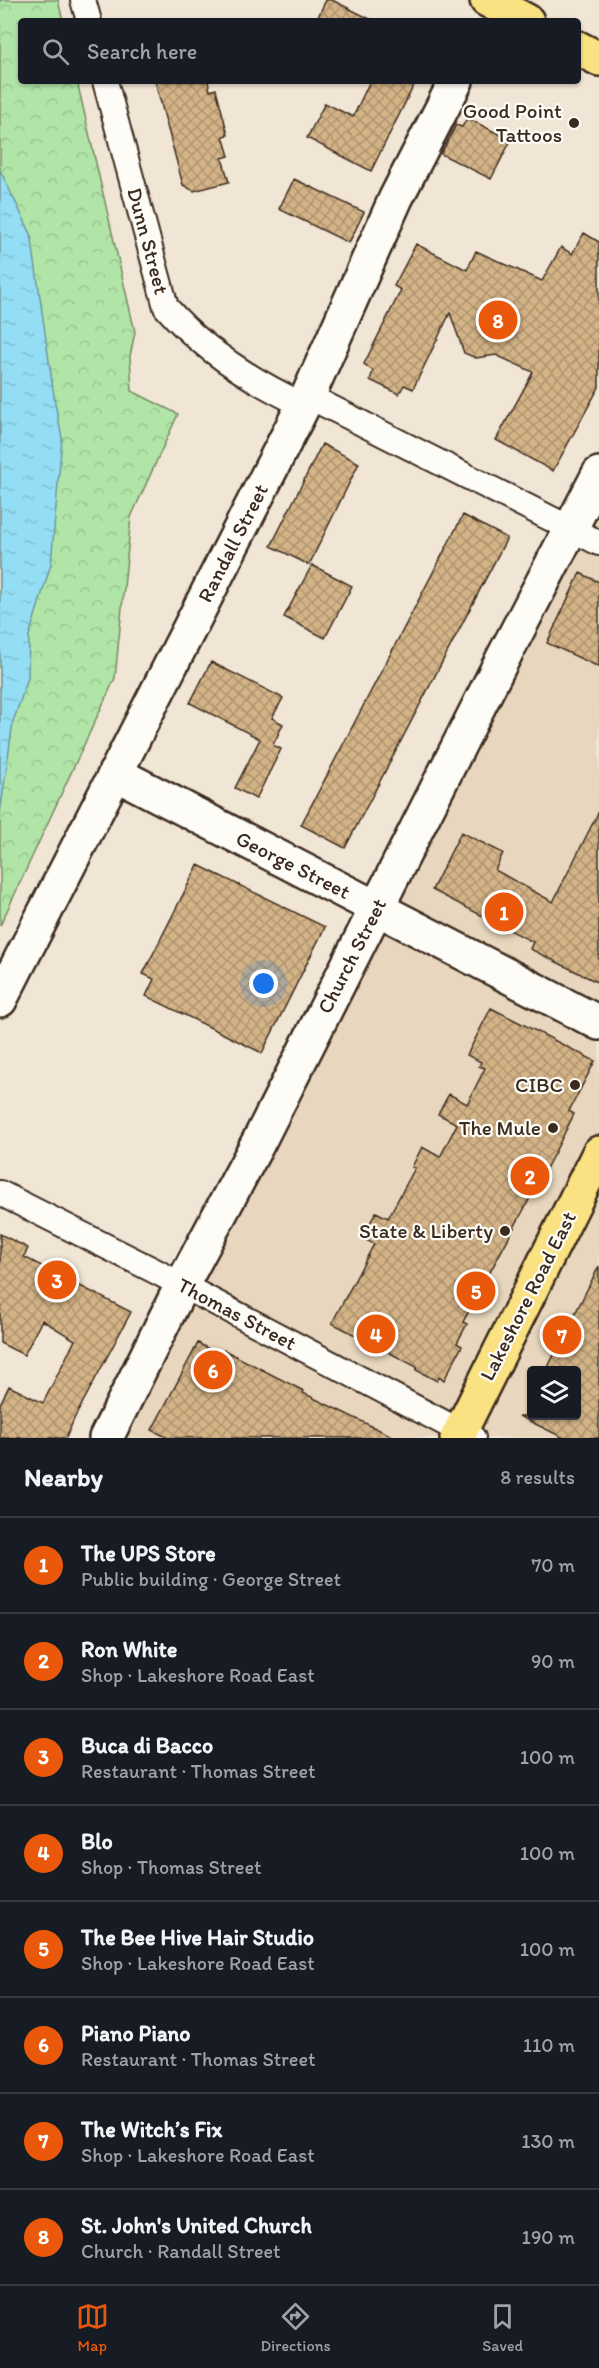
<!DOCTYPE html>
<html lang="en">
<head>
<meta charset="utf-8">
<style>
  :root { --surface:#171b24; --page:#242831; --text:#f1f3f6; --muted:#9ea1a6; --line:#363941; --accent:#ea580c }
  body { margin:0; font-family:Itim,sans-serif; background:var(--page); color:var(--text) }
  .controls { position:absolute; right:18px; bottom:18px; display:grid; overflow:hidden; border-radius:6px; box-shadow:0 2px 4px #0004 }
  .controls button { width:54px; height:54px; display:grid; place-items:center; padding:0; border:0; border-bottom:2px solid var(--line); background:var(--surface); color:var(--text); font:30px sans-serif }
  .you { position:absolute; left:264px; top:984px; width:21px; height:21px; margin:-15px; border:4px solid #fff; border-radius:50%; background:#1a73e8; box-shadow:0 0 0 9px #1a73e833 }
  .badge { display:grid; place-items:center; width:39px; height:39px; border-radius:50%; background:var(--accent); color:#fff; font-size:20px; font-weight:700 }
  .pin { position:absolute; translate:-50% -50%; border:3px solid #fff; box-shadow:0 2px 6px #0006 }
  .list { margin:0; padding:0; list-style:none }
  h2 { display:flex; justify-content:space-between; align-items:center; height:78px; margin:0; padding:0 24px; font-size:26px }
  h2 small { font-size:20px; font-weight:400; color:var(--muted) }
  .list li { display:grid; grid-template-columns:39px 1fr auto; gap:18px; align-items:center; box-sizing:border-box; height:96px; padding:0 24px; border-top:2px solid var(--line) }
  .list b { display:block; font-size:22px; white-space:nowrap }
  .list p { margin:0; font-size:20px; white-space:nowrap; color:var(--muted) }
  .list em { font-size:20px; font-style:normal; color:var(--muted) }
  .icon { flex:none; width:33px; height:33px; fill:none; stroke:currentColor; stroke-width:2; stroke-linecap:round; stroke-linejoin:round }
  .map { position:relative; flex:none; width:599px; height:1438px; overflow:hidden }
  .search { position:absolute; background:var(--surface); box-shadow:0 2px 4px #0004; left:18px; right:18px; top:18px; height:66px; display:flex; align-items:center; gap:15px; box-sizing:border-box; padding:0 21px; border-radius:6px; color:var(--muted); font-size:22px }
  .sheet { height:846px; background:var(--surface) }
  nav { display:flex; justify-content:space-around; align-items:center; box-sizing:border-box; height:84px; border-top:2px solid var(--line); background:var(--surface); font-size:16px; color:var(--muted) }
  nav a { display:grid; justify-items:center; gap:3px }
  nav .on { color:var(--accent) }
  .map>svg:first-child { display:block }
  .built { fill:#e8d7be; fill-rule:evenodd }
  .forest { fill:url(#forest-crowns); stroke:#768862; stroke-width:1.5 }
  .water { fill:url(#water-ripples); stroke:#70969e; stroke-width:1.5 }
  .building { fill:url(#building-cross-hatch); stroke:#3b2a1e; stroke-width:1.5 }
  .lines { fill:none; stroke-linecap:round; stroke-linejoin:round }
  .street-casing { stroke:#3b2a1e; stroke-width:28 }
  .secondary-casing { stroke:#3b2a1e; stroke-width:38 }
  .primary-casing { stroke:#3b2a1e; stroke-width:38 }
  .street { stroke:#fdfcf7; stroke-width:24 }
  .secondary { stroke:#fdfcf7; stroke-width:33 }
  .primary { stroke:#fae181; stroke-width:33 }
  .poi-dot { fill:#3b2a1e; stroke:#fdfcf7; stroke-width:2 }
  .labels { text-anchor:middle; stroke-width:4.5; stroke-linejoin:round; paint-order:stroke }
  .poi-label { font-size:21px; fill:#3b2a1e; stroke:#fdfcf7; text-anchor:end }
  .street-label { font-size:21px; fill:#3b2a1e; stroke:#fdfcf7 }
</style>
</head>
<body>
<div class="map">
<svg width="599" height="1438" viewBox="0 0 599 1438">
  <defs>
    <pattern id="forest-crowns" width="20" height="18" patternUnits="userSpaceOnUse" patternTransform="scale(1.5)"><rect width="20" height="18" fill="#b0e5a7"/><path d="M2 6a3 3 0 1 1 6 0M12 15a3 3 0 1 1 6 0" fill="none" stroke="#98c58f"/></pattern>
    <pattern id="water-ripples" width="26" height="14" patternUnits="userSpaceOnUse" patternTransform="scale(1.5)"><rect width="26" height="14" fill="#93def4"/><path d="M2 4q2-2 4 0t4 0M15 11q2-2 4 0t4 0" fill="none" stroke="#80bfd1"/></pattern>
    <pattern id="building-cross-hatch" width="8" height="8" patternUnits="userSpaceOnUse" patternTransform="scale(1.5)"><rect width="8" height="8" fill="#d4b487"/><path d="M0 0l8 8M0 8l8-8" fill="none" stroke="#ad936e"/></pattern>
  </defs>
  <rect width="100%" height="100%" fill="#f1e6d5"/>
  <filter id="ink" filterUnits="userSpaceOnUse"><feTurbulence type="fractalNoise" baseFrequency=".0167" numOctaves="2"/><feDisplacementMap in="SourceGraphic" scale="12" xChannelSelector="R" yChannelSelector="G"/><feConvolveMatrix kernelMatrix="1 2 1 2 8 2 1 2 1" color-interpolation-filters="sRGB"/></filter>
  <g filter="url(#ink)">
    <!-- built -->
    <path class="built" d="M599 458V1438H121L424 845ZM532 1370H576V1416H532Z"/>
    <!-- forest -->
    <path class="forest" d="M0 0H58L63 21H21V81H77L135 332 130 356 132 391 178 414 131 517 115 678 0 926Z"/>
    <!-- water -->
    <path class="water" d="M0 170 31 234 55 403 62 438 51 564 29 636 28 678 13 722 0 814Z"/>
    <!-- building -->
    <path class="building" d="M326 0H332L374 21H316Z
      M155 81H208L210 91 216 89 228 135 223 136 229 156 222 158 229 182 194 191 183 185Z
      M370 81H416L371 171 307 138 325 103 353 117Z
      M467 118 511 140 491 179 441 154 456 125 462 127Z
      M294 179 364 212 349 243 279 209Z
      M584 233 599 242V387L553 471 496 440 533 372 496 355 476 358 464 353 450 313 413 389 404 385 399 394 370 380 373 371 364 364 401 290 394 286 416 244 467 270 476 251 542 281 561 247 572 254Z
      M322 444 359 463 309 565 271 546Z
      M463 515 507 538 345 848 301 825Z
      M312 565 352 586 325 638 284 617Z
      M580 573 599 582V667L547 643Z
      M211 662 283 698 272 718 283 724 273 745 281 749 256 799 235 788 260 739 190 703Z
      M599 811V983L530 949 533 942 432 890 461 832 503 853 495 870 553 902Z
      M198 865 325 927 262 1053 146 996 154 979 143 974Z
      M491 1008 595 1061 569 1111 574 1114 556 1150 463 1322 467 1324 457 1343 462 1346 444 1380 439 1377 437 1381 416 1370 417 1367 332 1323 374 1244 362 1238 376 1212 388 1218 415 1168 412 1167 422 1147 440 1157 457 1124 438 1114 449 1094 467 1104 485 1068 479 1066 481 1062 467 1055Z
      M0 1234 28 1248 24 1257 131 1312 74 1419 66 1438H0V1404L9 1386 43 1403 75 1340 42 1320 24 1355 0 1343Z
      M599 1266V1438H564L519 1416H576V1371H546Z
      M198 1343 221 1356 224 1350 304 1391 303 1393 396 1438H168L152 1430Z"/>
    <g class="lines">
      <defs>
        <path id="street" d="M83 0 89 21
          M105 81 166 307C203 350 252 381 303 405
          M308 396 599 543
          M0 1193 157 1272 473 1438"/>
        <path id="secondary" d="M115 773 599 1023
          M0 1000 308 396 396 198 456 81
          M106 1438 182 1285 260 1139 501 662 599 474"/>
        <path id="primary" d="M487 0 527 21
          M578 48 599 59
          M457 1438 599 1153"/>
      </defs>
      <!-- street casing -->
      <use href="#street" class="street-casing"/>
      <!-- secondary casing -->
      <use href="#secondary" class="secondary-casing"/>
      <!-- primary casing -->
      <use href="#primary" class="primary-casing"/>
      <!-- street -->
      <use href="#street" class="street"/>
      <!-- secondary -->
      <use href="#secondary" class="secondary"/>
      <!-- primary -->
      <use href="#primary" class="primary"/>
    </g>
  </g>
  <!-- markers -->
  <g class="poi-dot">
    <circle cx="574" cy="123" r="6"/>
    <circle cx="575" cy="1085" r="6"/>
    <circle cx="553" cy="1128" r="6"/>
    <circle cx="505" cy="1231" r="6"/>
  </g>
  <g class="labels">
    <!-- poi labels -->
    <g class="poi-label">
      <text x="562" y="118">Good Point<tspan x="562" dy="24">Tattoos</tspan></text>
      <text x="563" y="1092">CIBC</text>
      <text x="541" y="1135">The Mule</text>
      <text x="493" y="1238">State &amp; Liberty</text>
    </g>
    <!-- street labels -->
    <g class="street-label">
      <text transform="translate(148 241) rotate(75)" y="7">Dunn Street</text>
      <text transform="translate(233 543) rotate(-63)" y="7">Randall Street</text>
      <text transform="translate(293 865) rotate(27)" y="7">George Street</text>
      <text transform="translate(352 956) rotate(-63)" y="7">Church Street</text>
      <text transform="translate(528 1296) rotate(-63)" y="7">Lakeshore Road East</text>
      <text transform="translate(237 1314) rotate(28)" y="7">Thomas Street</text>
    </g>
  </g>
</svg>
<div class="controls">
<button><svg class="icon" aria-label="layers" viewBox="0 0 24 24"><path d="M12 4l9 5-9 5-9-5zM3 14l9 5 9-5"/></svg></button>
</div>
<div class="you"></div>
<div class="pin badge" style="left:504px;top:912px">1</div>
<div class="pin badge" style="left:530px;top:1176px">2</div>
<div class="pin badge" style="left:57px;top:1280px">3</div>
<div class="pin badge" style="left:376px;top:1334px">4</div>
<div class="pin badge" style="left:476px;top:1291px">5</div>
<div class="pin badge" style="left:213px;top:1370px">6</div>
<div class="pin badge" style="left:562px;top:1335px">7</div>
<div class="pin badge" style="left:498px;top:320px">8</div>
<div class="search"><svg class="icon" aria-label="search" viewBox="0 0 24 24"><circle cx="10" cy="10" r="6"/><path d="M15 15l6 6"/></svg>Search here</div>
</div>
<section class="sheet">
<h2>Nearby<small>8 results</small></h2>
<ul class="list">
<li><span class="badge">1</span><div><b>The UPS Store</b><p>Public building · George Street</p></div><em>70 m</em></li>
<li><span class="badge">2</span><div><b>Ron White</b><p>Shop · Lakeshore Road East</p></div><em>90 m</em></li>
<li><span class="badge">3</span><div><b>Buca di Bacco</b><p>Restaurant · Thomas Street</p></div><em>100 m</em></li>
<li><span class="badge">4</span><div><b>Blo</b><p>Shop · Thomas Street</p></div><em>100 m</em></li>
<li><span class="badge">5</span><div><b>The Bee Hive Hair Studio</b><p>Shop · Lakeshore Road East</p></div><em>100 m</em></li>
<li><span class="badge">6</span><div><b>Piano Piano</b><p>Restaurant · Thomas Street</p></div><em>110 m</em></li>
<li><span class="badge">7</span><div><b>The Witch’s Fix</b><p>Shop · Lakeshore Road East</p></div><em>130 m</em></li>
<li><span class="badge">8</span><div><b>St. John's United Church</b><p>Church · Randall Street</p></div><em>190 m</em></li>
</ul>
</section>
<nav>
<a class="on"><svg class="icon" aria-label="map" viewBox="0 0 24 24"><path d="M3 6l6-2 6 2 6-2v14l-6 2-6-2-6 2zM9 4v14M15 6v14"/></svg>Map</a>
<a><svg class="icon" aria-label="directions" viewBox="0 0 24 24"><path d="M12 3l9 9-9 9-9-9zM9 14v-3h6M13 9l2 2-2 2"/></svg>Directions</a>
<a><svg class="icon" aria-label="saved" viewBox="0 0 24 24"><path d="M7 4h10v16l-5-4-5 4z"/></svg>Saved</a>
</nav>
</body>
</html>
